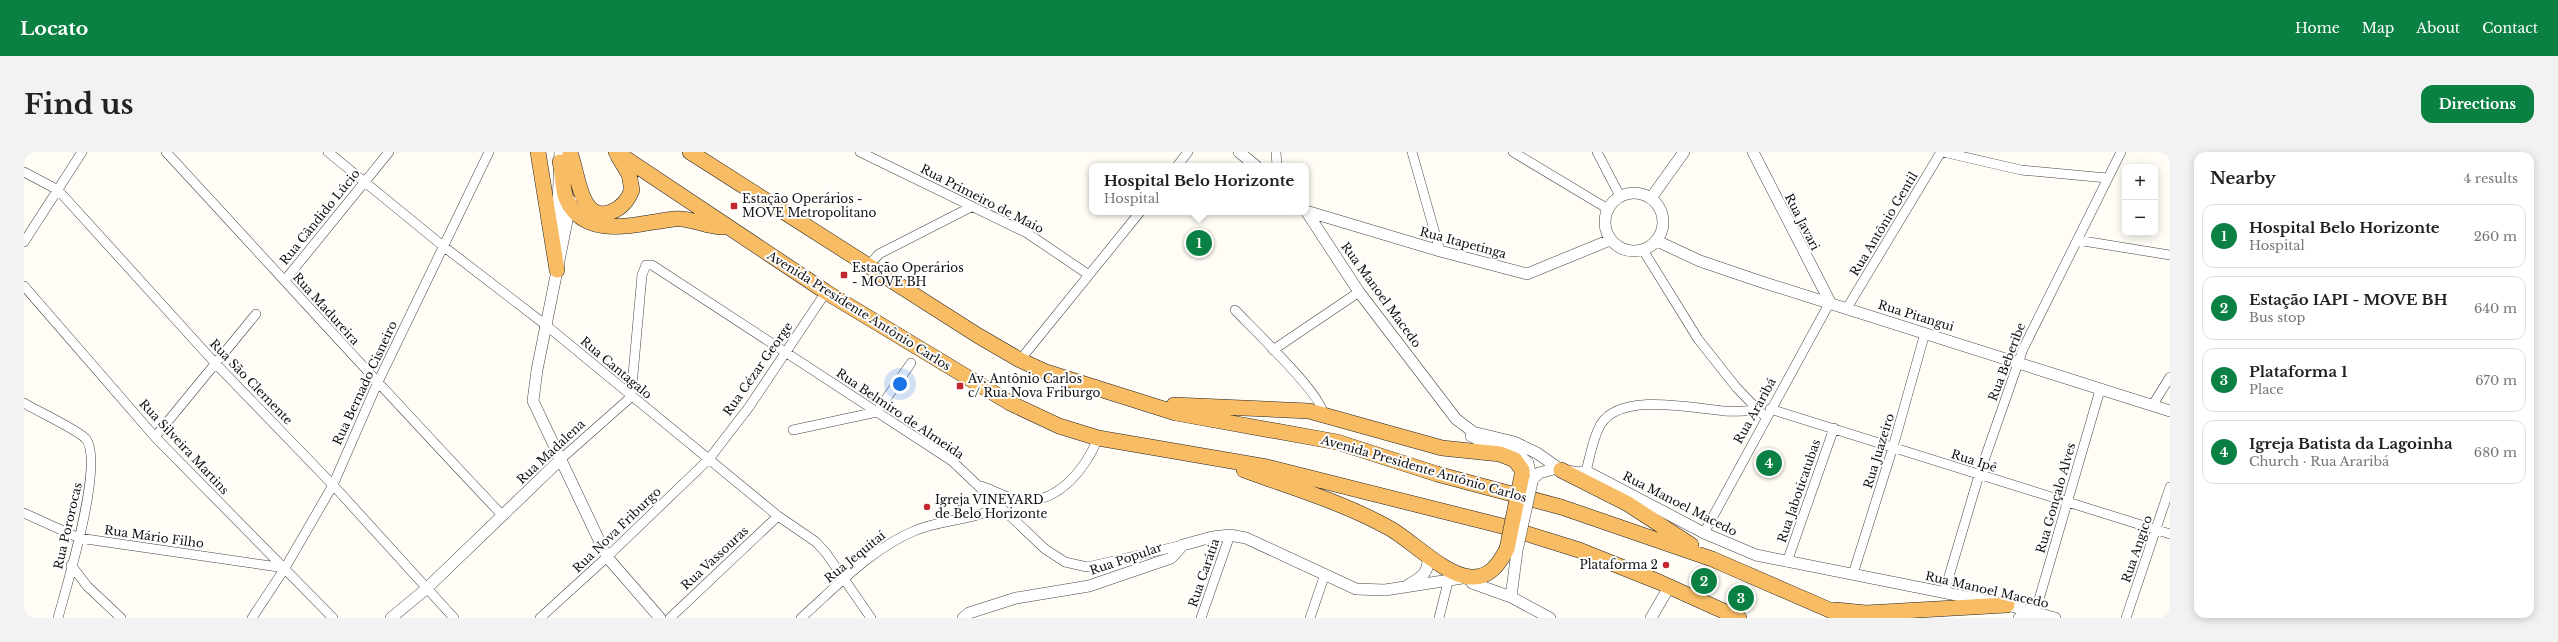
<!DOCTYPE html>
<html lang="en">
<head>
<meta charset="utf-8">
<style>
  :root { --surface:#fff; --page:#f2f2f2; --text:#222; --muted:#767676; --line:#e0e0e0; --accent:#0b8043 }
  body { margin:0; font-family:"Libre Baskerville",serif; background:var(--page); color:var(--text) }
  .controls { position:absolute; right:12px; top:12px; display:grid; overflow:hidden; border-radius:8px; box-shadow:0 2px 10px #0003 }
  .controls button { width:36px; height:36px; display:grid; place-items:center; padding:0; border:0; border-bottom:1px solid var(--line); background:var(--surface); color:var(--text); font:20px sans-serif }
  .you { position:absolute; left:876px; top:232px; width:14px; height:14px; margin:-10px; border:3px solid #fff; border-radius:50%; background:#1a73e8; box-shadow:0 0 0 6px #1a73e833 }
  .badge { display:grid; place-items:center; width:26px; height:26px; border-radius:50%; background:var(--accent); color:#fff; font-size:13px; font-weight:700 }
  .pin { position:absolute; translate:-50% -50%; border:2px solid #fff; box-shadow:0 1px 4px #0006 }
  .popup { position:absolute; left:1065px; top:11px; width:220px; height:52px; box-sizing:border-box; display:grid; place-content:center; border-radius:8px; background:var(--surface); filter:drop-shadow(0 1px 3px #0005); font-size:13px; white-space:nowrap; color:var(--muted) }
  .popup b { font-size:15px; color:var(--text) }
  .popup::after { content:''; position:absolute; left:50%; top:100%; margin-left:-8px; border:8px solid transparent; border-top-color:var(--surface) }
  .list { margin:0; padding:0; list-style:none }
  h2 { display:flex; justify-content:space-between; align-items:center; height:52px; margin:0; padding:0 16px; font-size:17px }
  h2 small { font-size:13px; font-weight:400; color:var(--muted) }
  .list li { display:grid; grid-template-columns:26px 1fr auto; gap:12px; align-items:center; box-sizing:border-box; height:64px; margin:0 8px 8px; padding:0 8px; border:1px solid var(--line); border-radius:12px }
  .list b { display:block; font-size:15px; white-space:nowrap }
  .list p { margin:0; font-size:13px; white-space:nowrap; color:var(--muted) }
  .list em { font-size:13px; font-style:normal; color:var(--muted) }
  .map { position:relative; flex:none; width:2146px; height:466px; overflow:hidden; border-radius:12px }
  header { display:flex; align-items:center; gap:24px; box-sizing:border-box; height:56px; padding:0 20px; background:var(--accent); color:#fff }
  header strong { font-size:19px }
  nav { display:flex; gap:22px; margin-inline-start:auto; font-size:14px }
  .intro { display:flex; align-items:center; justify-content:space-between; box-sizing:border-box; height:96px; padding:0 24px }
  h1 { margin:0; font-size:28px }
  .button { padding:10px 18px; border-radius:12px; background:var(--accent); color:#fff; font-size:14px; font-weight:700 }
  main { display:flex; gap:24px; padding:0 24px }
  aside { flex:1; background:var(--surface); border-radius:12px; box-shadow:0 2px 10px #0003 }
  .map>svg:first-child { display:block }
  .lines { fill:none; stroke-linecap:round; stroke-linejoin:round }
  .minor-casing { stroke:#444; stroke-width:10 }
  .tertiary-casing { stroke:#444; stroke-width:12 }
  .trunk-casing { stroke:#222; stroke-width:16 }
  .minor { stroke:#fff; stroke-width:9 }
  .tertiary { stroke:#fff; stroke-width:11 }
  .trunk { stroke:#f7bc64; stroke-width:15 }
  .tertiary-bridge-casing { stroke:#444; stroke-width:12; stroke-linecap:butt }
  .trunk-bridge-casing { stroke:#222; stroke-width:16; stroke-linecap:butt }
  .tertiary-bridge { stroke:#fff; stroke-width:11 }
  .trunk-bridge { stroke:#f7bc64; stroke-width:15 }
  .poi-dot { fill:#c4262e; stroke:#fff; stroke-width:1.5 }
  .labels { text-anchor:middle; stroke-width:4; stroke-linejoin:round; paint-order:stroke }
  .poi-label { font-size:12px; fill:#111; stroke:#fff; text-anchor:start }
  .street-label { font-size:12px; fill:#111; stroke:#fff }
</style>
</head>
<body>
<header>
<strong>Locato</strong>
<nav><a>Home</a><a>Map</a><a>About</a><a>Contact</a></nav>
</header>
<div class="intro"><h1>Find us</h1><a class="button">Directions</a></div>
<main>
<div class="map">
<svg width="2146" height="466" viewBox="0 0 2146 466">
  <rect width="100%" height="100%" fill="#fffdf5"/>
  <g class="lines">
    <defs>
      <path id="minor" d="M142 0C254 121 365 244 479 364
        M304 0 419 94 523 174 754 364 792 390 802 401 847 466
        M836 0 1003 81 1065 123
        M1252 0 1253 14
        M1388 0 1416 99
        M1489 0 1584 57
        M1573 0 1596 44
        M1919 0 1997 18 2083 26
        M1153 14 1164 0
        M0 20 34 38 191 211 309 333 430 466
        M2053 88 2146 103
        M0 90 58 0
        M1619 98 1674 187 1712 235 1734 258
        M844 114 855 102 947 55
        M261 128 365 0
        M0 134 131 285 309 466
        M1823 156 1917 0
        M1211 158C1226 174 1302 246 1299 263
        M1249 198 1335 140
        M996 208 1116 60
        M0 251C15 260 50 276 61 286 82 307 42 436 34 466
        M2128 254 2146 225
        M1746 257 2146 382
        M769 278 853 260 887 211
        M131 285 232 162
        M537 307 607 245 618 123 622 113H628L928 309 1021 397 1041 410 1063 415 1159 393
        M1562 319C1566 305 1569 285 1577 272 1597 240 1669 256 1700 259 1711 260 1723 259 1734 258L1742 265
        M957 334C970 338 988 349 1001 349 1036 349 1062 316 1074 286
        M0 361 55 386 261 416
        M1680 381 1806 150
        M1763 410 1810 276
        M47 413 63 434 97 466
        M1829 422 1869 295 1901 181
        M1920 441 1955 323 1999 197 2097 0
        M2011 461 2076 238
        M228 466 261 416 309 333 353 232 465 0
        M516 466 583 405 685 307 725 255 802 140
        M646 466 754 364
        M777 466C812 435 847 397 890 379 917 367 950 369 975 354
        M1177 466 1206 383
        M1286 466 1301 422
        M1415 466 1424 430
        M2102 466 2146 335"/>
      <path id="tertiary" d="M1215 0 1232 14
        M1729 0 1806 150
        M1581 70a29 29 0 1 1 58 0a29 29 0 1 1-58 0Z
        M1627 46 1660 0
        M547 49 513 218 509 249 583 405 636 466
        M1282 59 1335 140 1432 267 1449 280 1490 290 1513 301 1537 318 1555 321 1562 319 1680 381 1732 403 1983 453 2031 466
        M1282 59 1416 99 1503 122 1586 88
        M533 83 536 0
        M1633 89 1676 109 1738 130 2146 259
        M1447 284 1467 294 1490 300 1497 305 1504 311 1508 330
        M1509 327 1515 321 1533 316
        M1448 431 1487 445 1526 466
        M1384 433C1398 425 1407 420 1403 402
        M1487 445 1493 399
        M367 466 402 437 537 307
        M939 466 945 461 992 446 1065 434 1147 406 1159 393 1188 385 1206 383 1222 386 1332 437 1361 438 1445 425 1456 433
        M1627 466 1645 435
        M1995 466 2011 461"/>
      <path id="trunk" d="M514 0 533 118
        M592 0 802 140 986 251 1035 274 1074 286 1243 315 1478 374 1555 398 1635 430 1715 466
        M666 0 953 183 996 208 1022 220 1152 261 1313 290 1413 322 1537 355 1688 407 1824 466
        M546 1C554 18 555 72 587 60 598 56 604 48 608 38L605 22 594 4
        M536 10C539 21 538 35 542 46 561 90 615 71 650 67 667 65 683 76 700 75
        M1150 253 1285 259 1418 296 1476 302 1491 308 1498 318V323
        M1220 318C1269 336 1321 351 1367 377 1389 390 1422 424 1447 425 1466 426 1475 412 1483 397
        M1537 318 1604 352 1667 393
        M1812 458 1842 461 1983 453"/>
    </defs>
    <!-- minor casing -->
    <use href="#minor" class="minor-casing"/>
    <!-- tertiary casing -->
    <use href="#tertiary" class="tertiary-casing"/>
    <!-- trunk casing -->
    <use href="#trunk" class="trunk-casing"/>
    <!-- minor -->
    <use href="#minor" class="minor"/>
    <!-- tertiary -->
    <use href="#tertiary" class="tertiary"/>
    <!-- trunk -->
    <use href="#trunk" class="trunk"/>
    <defs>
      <path id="tertiary-bridge" d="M1493 399 1508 330"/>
      <path id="trunk-bridge" d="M1483 397 1498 323"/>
    </defs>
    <!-- tertiary-bridge casing -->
    <use href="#tertiary-bridge" class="tertiary-bridge-casing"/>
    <!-- trunk-bridge casing -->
    <use href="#trunk-bridge" class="trunk-bridge-casing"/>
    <!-- tertiary-bridge -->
    <use href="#tertiary-bridge" class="tertiary-bridge"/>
    <!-- trunk-bridge -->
    <use href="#trunk-bridge" class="trunk-bridge"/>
  </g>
  <!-- markers -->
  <g class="poi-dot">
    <rect x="706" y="50" width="8" height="8" rx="2"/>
    <rect x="816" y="119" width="8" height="8" rx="2"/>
    <rect x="932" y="230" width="8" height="8" rx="2"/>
    <circle cx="903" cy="355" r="4"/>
    <circle cx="1642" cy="413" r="4"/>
  </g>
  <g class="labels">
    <!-- poi labels -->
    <g class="poi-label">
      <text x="718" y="51">Estação Operários -<tspan x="718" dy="14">MOVE Metropolitano</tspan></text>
      <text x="828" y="120">Estação Operários<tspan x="828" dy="14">- MOVE BH</tspan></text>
      <text x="944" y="231">Av. Antônio Carlos<tspan x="944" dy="14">c/ Rua Nova Friburgo</tspan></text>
      <text x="911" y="352">Igreja VINEYARD<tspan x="911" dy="14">de Belo Horizonte</tspan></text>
      <text x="1634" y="417" text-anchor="end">Plataforma 2</text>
    </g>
    <!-- street labels -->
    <g class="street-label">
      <text transform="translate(958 47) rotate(27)" y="4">Rua Primeiro de Maio</text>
      <text transform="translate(296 65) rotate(-51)" y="4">Rua Cândido Lúcio</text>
      <text transform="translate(1778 70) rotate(63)" y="4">Rua Javari</text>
      <text transform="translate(1860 72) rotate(-59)" y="4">Rua Antônio Gentil</text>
      <text transform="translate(1439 91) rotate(15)" y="4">Rua Itapetinga</text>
      <text transform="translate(1357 143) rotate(54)" y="4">Rua Manoel Macedo</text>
      <text transform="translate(302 157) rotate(48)" y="4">Rua Madureira</text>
      <text transform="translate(835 159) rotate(32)" y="4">Avenida Presidente Antônio Carlos</text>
      <text transform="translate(1892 164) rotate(17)" y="4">Rua Pitangui</text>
      <text transform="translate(1983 210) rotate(-69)" y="4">Rua Beberibe</text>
      <text transform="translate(592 216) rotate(40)" y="4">Rua Cantagalo</text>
      <text transform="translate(734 217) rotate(-55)" y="4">Rua Cézar George</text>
      <text transform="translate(227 230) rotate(46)" y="4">Rua São Clemente</text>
      <text transform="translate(341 231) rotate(-65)" y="4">Rua Bernado Cisneiro</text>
      <text transform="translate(1731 259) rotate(-61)" y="4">Rua Araribá</text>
      <text transform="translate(876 262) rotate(34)" y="4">Rua Belmiro de Almeida</text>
      <text transform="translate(160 295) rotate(47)" y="4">Rua Silveira Martins</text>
      <text transform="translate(1855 299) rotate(-73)" y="4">Rua Juazeiro</text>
      <text transform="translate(527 300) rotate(-43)" y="4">Rua Madalena</text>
      <text transform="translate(1950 309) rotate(18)" y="4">Rua Ipê</text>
      <text transform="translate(1400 317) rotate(16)" y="4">Avenida Presidente Antônio Carlos</text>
      <text transform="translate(1775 339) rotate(-71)" y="4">Rua Jaboticatubas</text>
      <text transform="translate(2032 346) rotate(-74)" y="4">Rua Gonçalo Alves</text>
      <text transform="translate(1656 352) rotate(27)" y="4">Rua Manoel Macedo</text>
      <text transform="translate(44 374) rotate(-77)" y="4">Rua Pororocas</text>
      <text transform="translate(593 378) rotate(-44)" y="4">Rua Nova Friburgo</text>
      <text transform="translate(130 385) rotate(8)" y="4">Rua Mário Filho</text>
      <text transform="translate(2113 397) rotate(-71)" y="4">Rua Angico</text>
      <text transform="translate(831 405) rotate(-39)" y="4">Rua Jequitaí</text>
      <text transform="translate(691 406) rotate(-43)" y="4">Rua Vassouras</text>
      <text transform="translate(1102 407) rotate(-19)" y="4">Rua Popular</text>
      <text transform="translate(1180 421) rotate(-71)" y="4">Rua Carátia</text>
      <text transform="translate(1963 438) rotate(13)" y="4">Rua Manoel Macedo</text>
    </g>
  </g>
</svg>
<div class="controls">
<button>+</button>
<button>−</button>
</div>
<div class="you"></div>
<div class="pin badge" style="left:1175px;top:91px">1</div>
<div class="popup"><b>Hospital Belo Horizonte</b>Hospital</div>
<div class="pin badge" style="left:1680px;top:429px">2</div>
<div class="pin badge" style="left:1717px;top:446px">3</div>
<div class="pin badge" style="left:1745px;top:311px">4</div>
</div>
<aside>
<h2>Nearby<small>4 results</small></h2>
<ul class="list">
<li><span class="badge">1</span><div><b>Hospital Belo Horizonte</b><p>Hospital</p></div><em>260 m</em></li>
<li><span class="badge">2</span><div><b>Estação IAPI - MOVE BH</b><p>Bus stop</p></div><em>640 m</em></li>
<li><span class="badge">3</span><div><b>Plataforma 1</b><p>Place</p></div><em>670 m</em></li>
<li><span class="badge">4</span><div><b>Igreja Batista da Lagoinha</b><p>Church · Rua Araribá</p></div><em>680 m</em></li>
</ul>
</aside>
</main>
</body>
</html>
